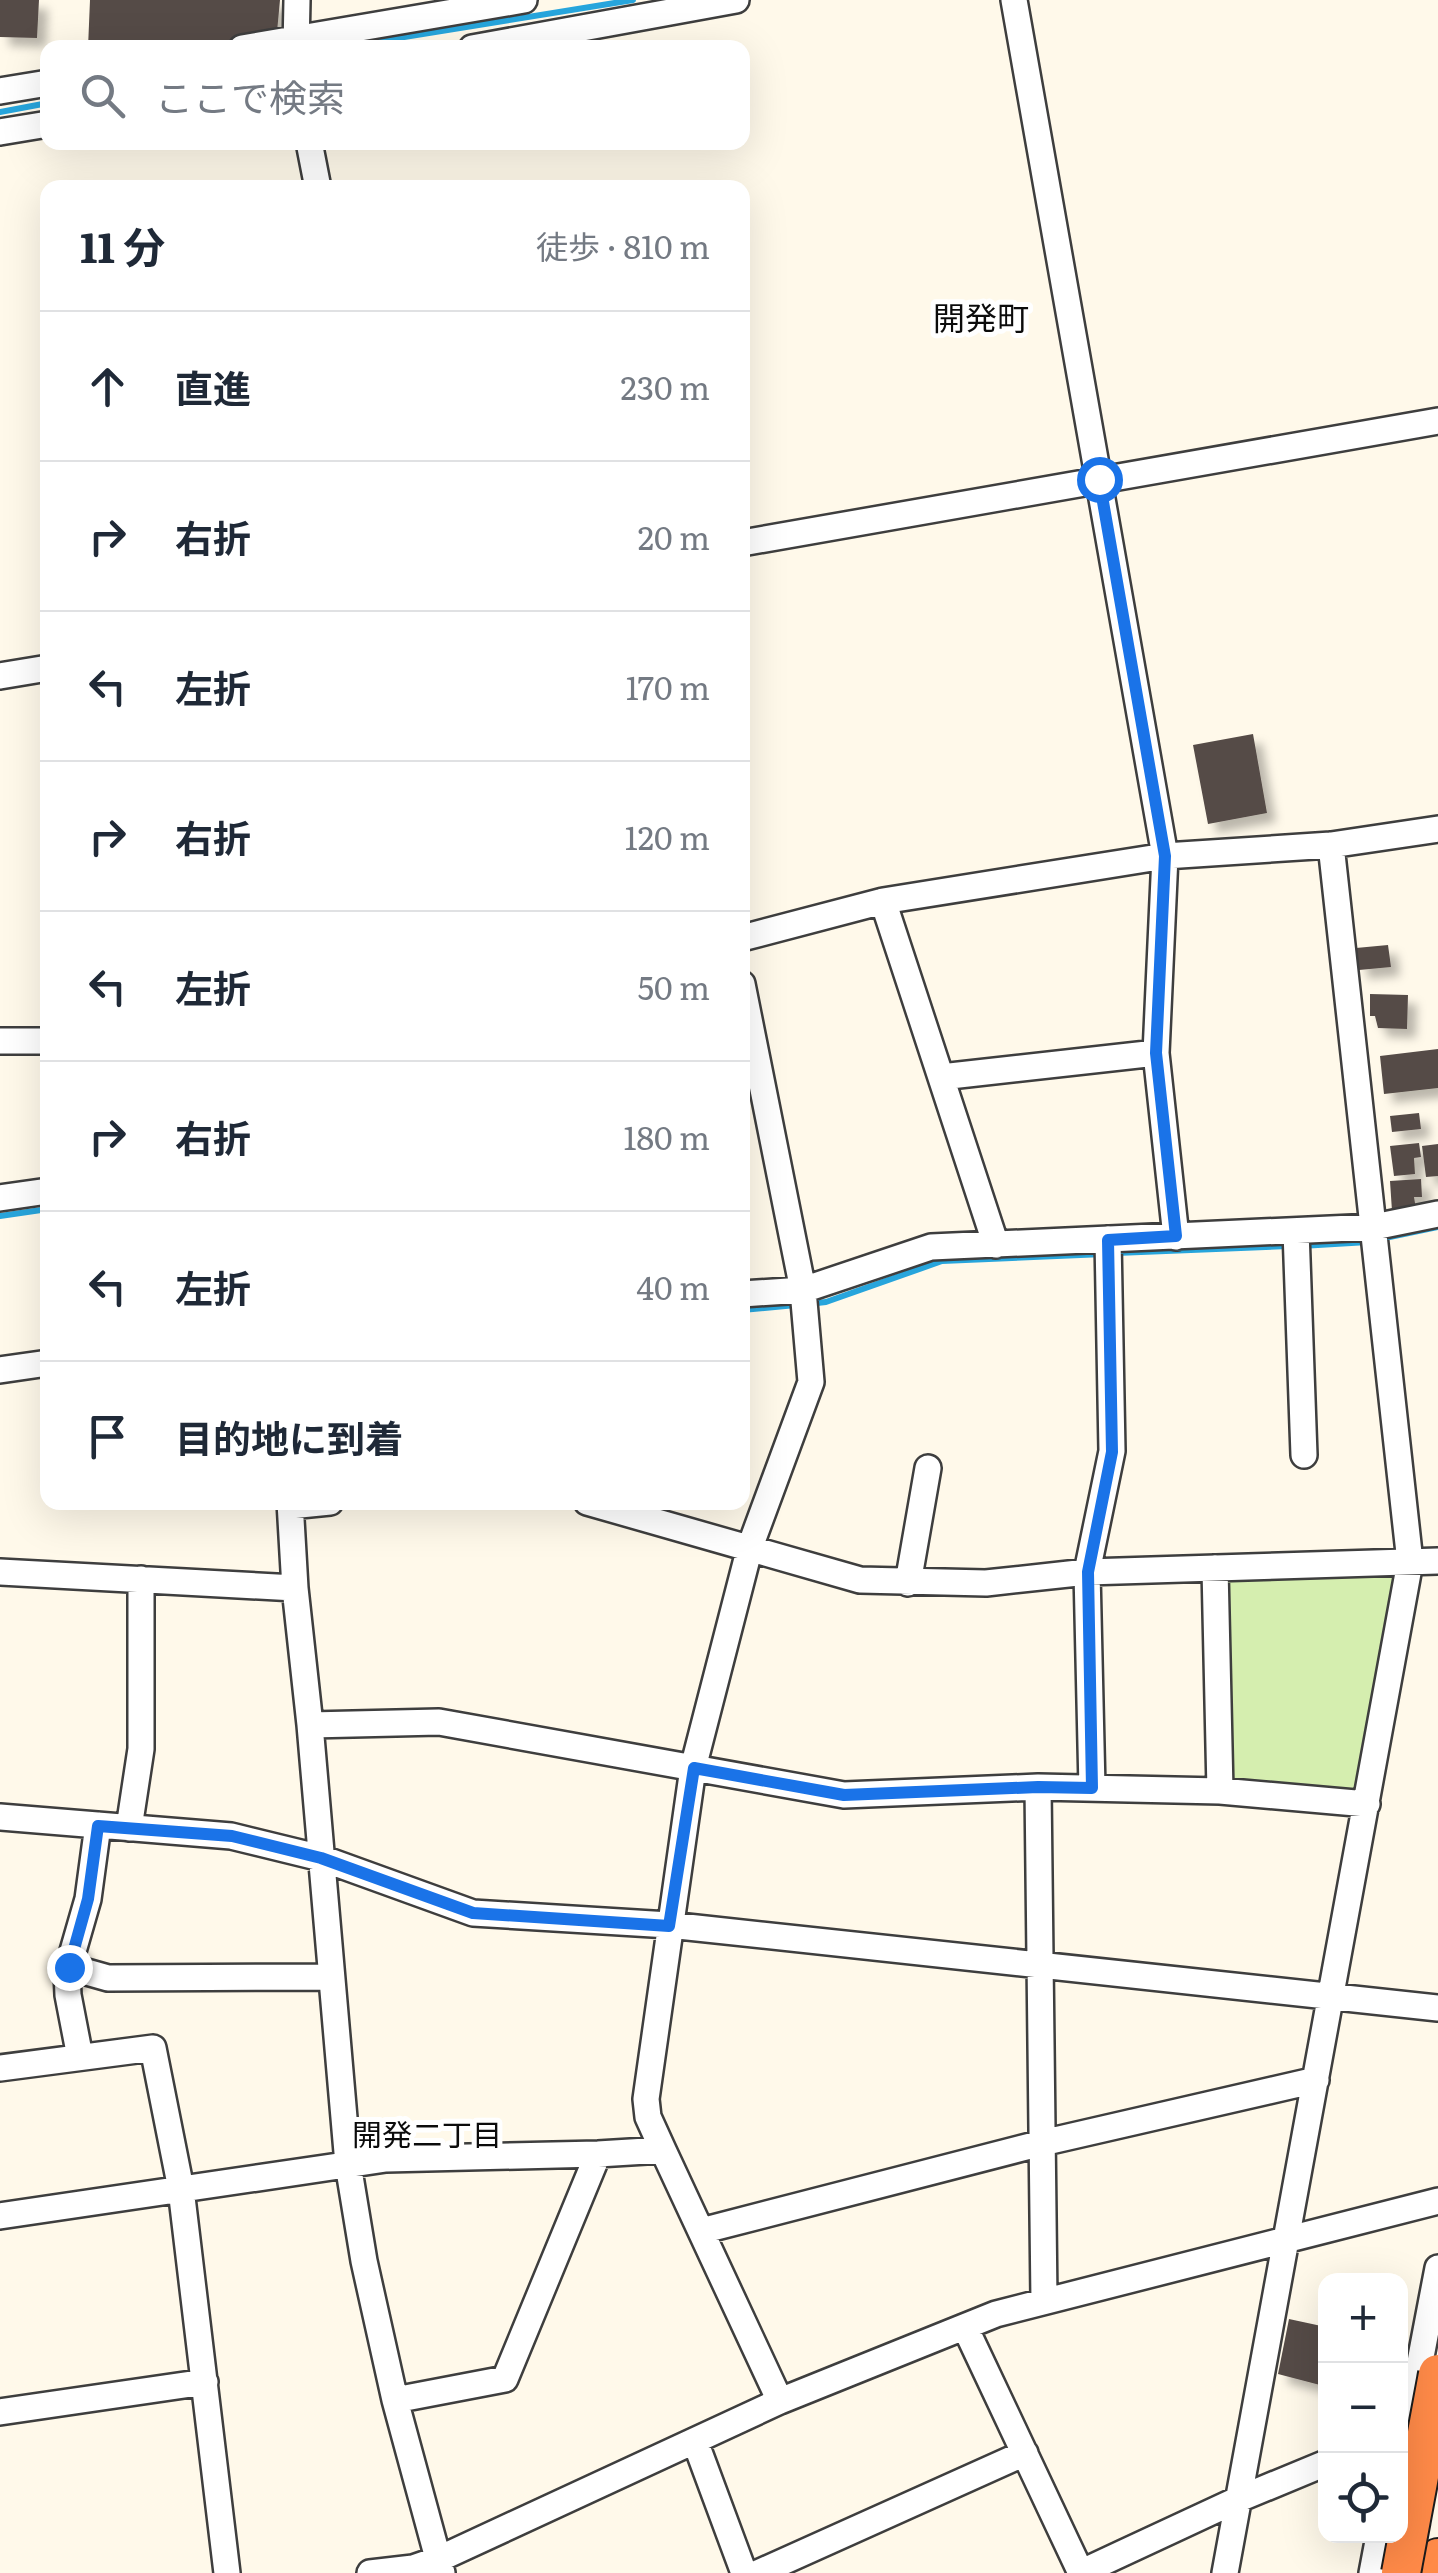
<!DOCTYPE html>
<html lang="ja">
<head>
<meta charset="utf-8">
<style>
  :root { --surface:#fff; --page:#f2f2f3; --text:#1f2937; --muted:#747a83; --line:#e0e1e3 }
  body { margin:0; font-family:Literata,"Noto Sans JP",serif; background:var(--page); color:var(--text) }
  .controls { position:absolute; right:30px; bottom:30px; display:grid; overflow:hidden; border-radius:20px; box-shadow:0 10px 40px #0002 }
  .controls button { width:90px; height:90px; display:grid; place-items:center; padding:0; border:0; border-bottom:2px solid var(--line); background:var(--surface); color:var(--text); font:50px sans-serif }
  .stop { position:absolute; width:30px; height:30px; margin:-22px; border:8px solid #1a73e8; border-radius:50%; background:#fff }
  .stop.end { background:#1a73e8; border-color:#fff; box-shadow:0 2px 10px #0008 }
  .list { margin:0; padding:0; list-style:none }
  h2 { display:flex; justify-content:space-between; align-items:center; height:130px; margin:0; padding:0 40px; font-size:42px }
  h2 small { font-size:32px; font-weight:400; color:var(--muted) }
  .list li { display:grid; grid-template-columns:65px 1fr auto; gap:30px; align-items:center; box-sizing:border-box; height:150px; padding:0 40px; border-top:2px solid var(--line) }
  .list b { display:block; font-size:38px; white-space:nowrap }
  .list em { font-size:32px; font-style:normal; color:var(--muted) }
  .icon { flex:none; width:55px; height:55px; fill:none; stroke:currentColor; stroke-width:2; stroke-linecap:round; stroke-linejoin:round }
  .map { position:relative; flex:none; width:1438px; height:2573px; overflow:hidden }
  .search { position:absolute; background:var(--surface); box-shadow:0 10px 40px #0002; left:40px; top:40px; width:710px; height:110px; display:flex; align-items:center; gap:25px; box-sizing:border-box; padding:0 35px; border-radius:20px; color:var(--muted); font-size:38px }
  .panel { position:absolute; background:var(--surface); box-shadow:0 10px 40px #0002; left:40px; top:180px; width:710px; height:1330px; border-radius:20px }
  .map>svg:first-child { display:block }
  .green { fill:#d5eeaf }
  .lines { fill:none; stroke-linecap:round; stroke-linejoin:round }
  .stream { stroke:#27a5dc; stroke-width:6 }
  .building { fill:#554b47; filter:url(#shadow) }
  .minor-casing { stroke:#3e3e3e; stroke-width:30 }
  .highway-casing { stroke:#1c1c1c; stroke-width:42 }
  .minor { stroke:#fff; stroke-width:25 }
  .highway { stroke:#ff8a48; stroke-width:38 }
  .highway-bridge-casing { stroke:#1c1c1c; stroke-width:42; stroke-linecap:butt }
  .highway-bridge { stroke:#ff8a48; stroke-width:38 }
  .route { stroke:#1a73e8; stroke-width:12 }
  .labels { text-anchor:middle; stroke-width:10; stroke-linejoin:round; paint-order:stroke }
  .neighbourhood-label { font-size:30px; fill:#0b0b0b; stroke:#fff }
  .quarter-label { font-size:32px; fill:#0b0b0b; stroke:#fff }
</style>
</head>
<body>
<div class="map">
<svg width="1438" height="2573" viewBox="0 0 1438 2573">
  <defs>
    <filter id="shadow"><feDropShadow dx="9" dy="9" stdDeviation="5" flood-color="#0004"/></filter>
  </defs>
  <rect width="100%" height="100%" fill="#fff9ea"/>
  <!-- green -->
  <path class="green" d="M1402 1563 1367 1804 1220 1791 1221 1568Z"/>
  <g class="lines">
    <!-- stream -->
    <path class="stream" d="M336 48 633 0
      M0 112 48 103
      M0 1216 48 1209
      M1380 1239 1438 1227
      M1301 1246 1368 1242
      M1116 1253 1288 1246
      M808 1304 826 1302 942 1261 1104 1254
      M742 1310 796 1305"/>
  </g>
  <!-- building -->
  <path class="building" d="M0 0H39L37 38 0 37Z
    M90 0H280L277 32 200 48H88Z
    M1253 734 1267 813 1208 824 1193 745Z
    M1388 945 1391 967 1359 970 1356 948Z
    M1370 994 1408 995 1407 1029 1378 1028 1375 1016H1370Z
    M1438 1049V1088L1384 1094 1380 1056Z
    M1419 1113 1421 1129 1392 1132 1390 1116Z
    M1419 1143 1421 1157 1414 1158 1415 1174 1394 1176 1390 1146Z
    M1438 1144V1176L1426 1177 1422 1146Z
    M1421 1179 1422 1197H1414L1416 1209 1392 1211 1390 1181Z
    M1289 2319 1326 2327V2367L1320 2385 1278 2374Z"/>
  <g class="lines">
    <defs>
      <path id="minor" d="M1014 0 1165 856 1156 1053 1176 1237
        M242 48 524 0
        M296 48 297 0
        M472 48 736 0
        M0 91 48 83
        M0 132 48 124
        M309 142 318 188
        M742 543 1438 421
        M0 676 48 668
        M883 901 996 1245
        M742 938 883 901 1165 856 1331 845 1438 829
        M742 984 803 1290 811 1382 750 1547 693 1768 646 2099 648 2117 663 2150 780 2401
        M0 1041H48
        M941 1077 1156 1053
        M0 1198 48 1191
        M1296 1231 1304 1455
        M742 1294 803 1290 931 1247 1374 1227 1438 1214
        M0 1370 48 1363
        M290 1502 295 1588 310 1725 348 2164 364 2261 395 2400 442 2573
        M587 1502 860 1580 986 1583 1087 1572 1438 1561
        M290 1506 330 1502
        M1215 1568 1220 1791
        M0 1572 295 1588
        M908 1583 928 1468
        M310 1725 439 1722 844 1795 1038 1787 1220 1791 1367 1804
        M1038 1787 1044 2301
        M1092 1788 1087 1572 1112 1451 1108 1239
        M0 1817 231 1836 321 1858 473 1913 669 1925 1438 2008
        M129 1828 141 1749V1579
        M69 1967 108 1978 331 1977
        M80 2057 68 1995 67 1972 88 1899 98 1825
        M0 2068 153 2048 181 2189 227 2573
        M0 2216 386 2159 598 2154 663 2150
        M701 2231 1042 2143 1316 2080
        M965 2327 1081 2573
        M395 2400 505 2379 598 2154
        M0 2412 205 2382
        M695 2441 744 2573
        M1400 2447 1407 2430 1438 2268
        M370 2573 413 2568 439 2559 780 2401 996 2314 1438 2201
        M758 2573 1025 2453
        M1080 2573 1239 2499 1326 2463
        M1225 2573 1410 1562 1331 845
        M1372 2573 1379 2536"/>
      <path id="highway" d="M1435 2573 1438 2558"/>
    </defs>
    <!-- minor casing -->
    <use href="#minor" class="minor-casing"/>
    <!-- highway casing -->
    <use href="#highway" class="highway-casing"/>
    <!-- minor -->
    <use href="#minor" class="minor"/>
    <!-- highway -->
    <use href="#highway" class="highway"/>
    <defs>
      <path id="highway-bridge" d="M1401 2573 1438 2374"/>
    </defs>
    <!-- highway-bridge casing -->
    <use href="#highway-bridge" class="highway-bridge-casing"/>
    <!-- highway-bridge -->
    <use href="#highway-bridge" class="highway-bridge"/>
  </g>
  <g class="lines">
    <!-- route -->
    <path class="route" d="M69 1967 88 1899 98 1826 232 1836 321 1858 473 1913 669 1926 694 1768 844 1795 1038 1787 1092 1788 1088 1572 1112 1452 1108 1240 1176 1236 1156 1053 1165 856 1099 479"/>
  </g>
  <g class="labels">
    <!-- neighbourhood labels -->
    <g class="neighbourhood-label">
      <text x="427" y="2146">開発二丁目</text>
    </g>
    <!-- quarter labels -->
    <g class="quarter-label">
      <text x="981" y="330">開発町</text>
    </g>
  </g>
</svg>
<div class="controls">
<button>+</button>
<button>−</button>
<button><svg class="icon" aria-label="locate" viewBox="0 0 24 24"><circle cx="12" cy="12" r="6"/><path d="M12 2v4M12 18v4M2 12h4M18 12h4"/></svg></button>
</div>
<div class="stop" style="left:1099px;top:479px"></div>
<div class="stop end" style="left:69px;top:1967px"></div>
<div class="search"><svg class="icon" aria-label="search" viewBox="0 0 24 24"><circle cx="10" cy="10" r="6"/><path d="M15 15l6 6"/></svg>ここで検索</div>
<section class="panel">
<h2>11 分<small>徒歩 · 810 m</small></h2>
<ul class="list">
<li><svg class="icon" aria-label="ahead" viewBox="0 0 24 24"><path d="M12 20V5M6 11l6-6 6 6"/></svg><div><b>直進</b></div><em>230 m</em></li>
<li><svg class="icon" aria-label="right" viewBox="0 0 24 24"><path d="M7 20v-9h11M14 6l5 5-5 5"/></svg><div><b>右折</b></div><em>20 m</em></li>
<li><svg class="icon" aria-label="left" viewBox="0 0 24 24"><path d="M17 20v-9H6M10 6l-5 5 5 5"/></svg><div><b>左折</b></div><em>170 m</em></li>
<li><svg class="icon" aria-label="right" viewBox="0 0 24 24"><path d="M7 20v-9h11M14 6l5 5-5 5"/></svg><div><b>右折</b></div><em>120 m</em></li>
<li><svg class="icon" aria-label="left" viewBox="0 0 24 24"><path d="M17 20v-9H6M10 6l-5 5 5 5"/></svg><div><b>左折</b></div><em>50 m</em></li>
<li><svg class="icon" aria-label="right" viewBox="0 0 24 24"><path d="M7 20v-9h11M14 6l5 5-5 5"/></svg><div><b>右折</b></div><em>180 m</em></li>
<li><svg class="icon" aria-label="left" viewBox="0 0 24 24"><path d="M17 20v-9H6M10 6l-5 5 5 5"/></svg><div><b>左折</b></div><em>40 m</em></li>
<li><svg class="icon" aria-label="arrive" viewBox="0 0 24 24"><path d="M6 21V4h12l-3 4 3 4H6"/></svg><div><b>目的地に到着</b></div></li>
</ul>
</section>
</div>
</body>
</html>
